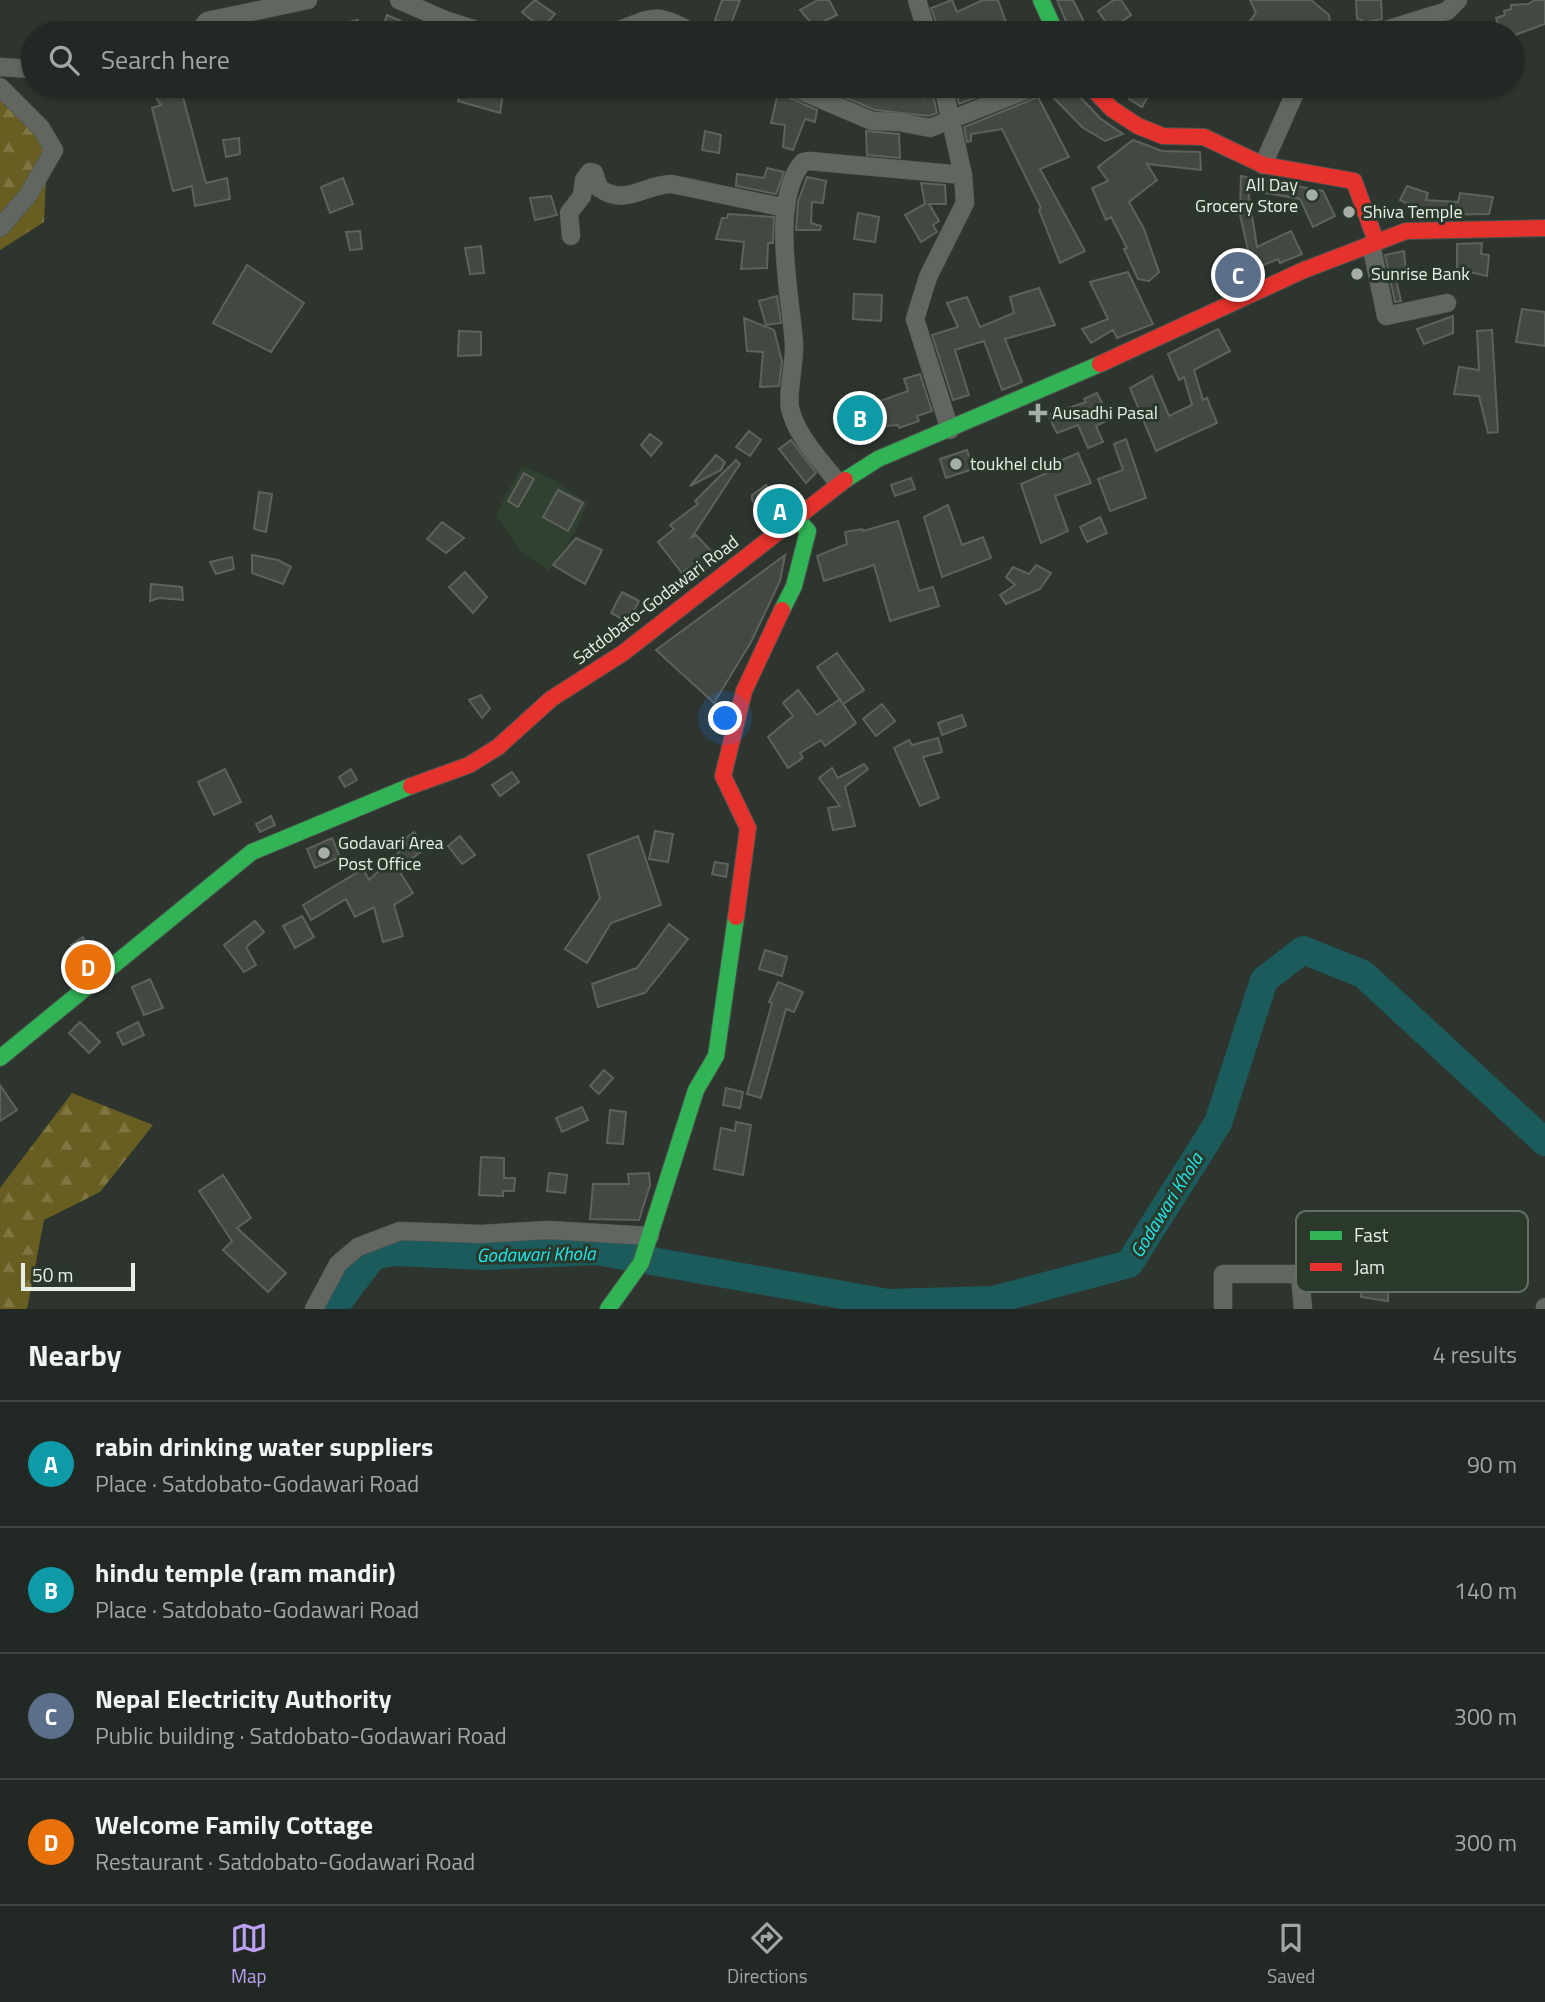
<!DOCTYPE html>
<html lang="en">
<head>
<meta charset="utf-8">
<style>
  :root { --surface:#222823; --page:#2a302b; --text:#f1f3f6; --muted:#a2a6a6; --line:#3f4441; --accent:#bca0f2 }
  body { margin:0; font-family:"Titillium Web",sans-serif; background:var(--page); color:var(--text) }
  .scale { position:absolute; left:21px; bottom:18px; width:114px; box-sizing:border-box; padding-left:7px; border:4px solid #e7efe7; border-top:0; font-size:19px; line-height:24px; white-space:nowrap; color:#e7efe7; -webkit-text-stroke:5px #2b382c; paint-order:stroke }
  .you { position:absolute; left:726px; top:719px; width:24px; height:24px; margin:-18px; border:5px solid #fff; border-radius:50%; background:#1a73e8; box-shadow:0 0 0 10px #1a73e833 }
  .badge { display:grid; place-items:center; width:46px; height:46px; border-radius:50%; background:var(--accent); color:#fff; font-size:23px; font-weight:700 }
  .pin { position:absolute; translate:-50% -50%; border:4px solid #fff; box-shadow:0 2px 7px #0006 }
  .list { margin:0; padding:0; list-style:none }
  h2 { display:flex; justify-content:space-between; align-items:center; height:91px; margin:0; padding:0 28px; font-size:30px }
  h2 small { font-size:23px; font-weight:400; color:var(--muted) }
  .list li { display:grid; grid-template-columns:46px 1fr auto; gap:21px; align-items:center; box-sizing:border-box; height:126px; padding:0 28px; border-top:2px solid var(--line) }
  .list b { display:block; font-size:26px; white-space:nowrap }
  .list p { margin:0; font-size:23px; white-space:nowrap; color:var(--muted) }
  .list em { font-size:23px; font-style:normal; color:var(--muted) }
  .icon { flex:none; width:38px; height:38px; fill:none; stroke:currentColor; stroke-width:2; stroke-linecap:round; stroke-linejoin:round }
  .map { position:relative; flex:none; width:1545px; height:1309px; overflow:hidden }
  .search { position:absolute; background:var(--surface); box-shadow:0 2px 5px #0004; left:21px; right:21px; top:21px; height:77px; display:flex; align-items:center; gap:18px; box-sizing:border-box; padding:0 24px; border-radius:38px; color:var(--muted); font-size:26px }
  .sheet { height:595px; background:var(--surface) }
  nav { display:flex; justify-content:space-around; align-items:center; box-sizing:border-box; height:98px; border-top:2px solid var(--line); background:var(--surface); font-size:19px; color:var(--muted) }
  nav a { display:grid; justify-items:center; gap:4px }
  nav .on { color:var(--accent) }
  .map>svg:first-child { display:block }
  .built { fill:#304031 }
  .forest { fill:url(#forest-firs) }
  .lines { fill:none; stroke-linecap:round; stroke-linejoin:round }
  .river { stroke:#1c5b5c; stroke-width:28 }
  .building { fill:#444842; stroke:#5e625c; stroke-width:2 }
  .street-casing { stroke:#4d534d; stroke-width:19 }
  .fast-casing { stroke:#4d534d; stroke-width:18 }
  .jam-casing { stroke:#4d534d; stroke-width:18 }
  .street { stroke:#616661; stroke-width:18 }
  .fast { stroke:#30b455; stroke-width:16 }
  .jam { stroke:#e5322d; stroke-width:16 }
  .poi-dot { fill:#a6aea7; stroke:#2b382c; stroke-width:2.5 }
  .labels { text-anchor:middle; stroke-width:6; stroke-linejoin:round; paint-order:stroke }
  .poi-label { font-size:18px; fill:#e7efe7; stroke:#2b382c; text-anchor:start }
  .street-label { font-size:18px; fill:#e7efe7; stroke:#2b382c }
  .water-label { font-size:19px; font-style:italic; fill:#1de8ea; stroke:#2b382c }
  .key { fill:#2b382c; stroke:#636f64; stroke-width:2 }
  .key-label { font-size:19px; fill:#e7efe7 }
</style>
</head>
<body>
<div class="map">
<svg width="1545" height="1309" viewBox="0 0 1545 1309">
  <defs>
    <pattern id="forest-firs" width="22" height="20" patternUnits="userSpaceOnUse" patternTransform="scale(1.75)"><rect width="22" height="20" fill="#695e21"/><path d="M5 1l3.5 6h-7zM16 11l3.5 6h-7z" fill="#7e7541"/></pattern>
  </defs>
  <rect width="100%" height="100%" fill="#2e352f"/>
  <!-- built -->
  <path class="built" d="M521 466 550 478 587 503 576 531 549 571 522 553 496 515Z"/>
  <!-- forest -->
  <path class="forest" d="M0 99 48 126 44 222 0 250Z
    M72 1093 153 1125 100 1192 44 1220 27 1309H0V1188Z"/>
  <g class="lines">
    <!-- river -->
    <path class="river" d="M333 1309 373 1256 394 1252 486 1256 596 1251 888 1303 993 1300 1129 1264 1218 1123 1264 980 1303 950 1363 974 1545 1142"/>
  </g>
  <!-- building -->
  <path class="building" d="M535 0 555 14 542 29 522 12Z
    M722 0H740L731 24 715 20Z
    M818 0H829L837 15 814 26 800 10Z
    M952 0 957 12 983 0H998L1010 33H940L931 8Z
    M1057 0H1073L1085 24 1074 33H1071Z
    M1114 0H1121L1131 15 1111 29 1098 11Z
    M1250 0H1311L1329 15 1331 33H1240L1256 13Z
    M1356 0H1381L1382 19 1363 23 1362 20 1357 19Z
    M1535 0H1545V24L1512 36V33H1501L1496 18 1505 15 1504 11 1511 9V5L1528 4Z
    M387 15 401 21 397 33H381Z
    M358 20 361 33H320L319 28Z
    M165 86H180L206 183 227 178 230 199 195 206 192 186 173 191 152 108 161 105 154 95Z
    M463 86H504L500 113 458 101Z
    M818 86H871L884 96 906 89 905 86H920L924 98 933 95 937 113 929 116 875 110Z
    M977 86H1006L959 104 956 91Z
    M1047 86H1076L1079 96 1101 119 1123 134 1105 141 1082 127 1046 90Z
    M1136 86H1154L1142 107 1129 99Z
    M779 89 786 96 817 110 815 122 805 119 793 150 783 147 785 125 771 123Z
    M1038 97 1069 157 1040 169 1085 251 1060 263 1039 210 1041 208 1002 129 971 134V141L967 142 964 127Z
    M705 131 721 135 719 153 702 150Z
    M866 131 899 134 900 158 867 155Z
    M239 138 240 154 226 157 223 140Z
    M1133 140 1162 151 1200 152 1201 170 1147 164 1157 180 1129 202 1144 229 1159 272 1149 281 1138 279 1124 249 1127 248 1111 217 1106 220 1092 188 1108 181 1098 167Z
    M767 168 784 172 776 194 736 186 737 174 764 178Z
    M1241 176 1323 191 1335 216 1313 227 1300 199 1248 190 1257 247 1291 231 1302 254 1280 263 1278 259 1235 277 1228 257 1248 250 1240 215Z
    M807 177 826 181 823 203 812 202 811 223 821 226 820 230H796L798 202Z
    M343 178 353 204 330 213 321 187Z
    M921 183 945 185 946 204H929L939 221 933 225 937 232 921 242 905 215 925 204Z
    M1407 186 1428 193 1426 200 1458 202 1460 193 1493 197 1489 214 1429 215 1400 200Z
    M551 196 557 215 535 220 530 198Z
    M858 213 879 217 875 242 854 239Z
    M728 214 774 217 773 243H768L767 268 741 269 744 242 716 239 722 218H727Z
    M360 231 362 249 350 250 346 232Z
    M1482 243 1481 254 1489 255 1487 276 1457 269V244Z
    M481 246 484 273 470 274 465 248Z
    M1404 251 1406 272 1395 275 1401 301 1395 302 1385 255Z
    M247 265 304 303 271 352 213 323Z
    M1128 272 1153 324 1117 338 1113 330 1091 343 1082 329 1108 319 1090 282Z
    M1039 288 1055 325 1005 339 1022 382 1002 390 984 341 955 350 969 395 953 400 932 335 958 327 947 303 967 297 980 327 1014 313 1010 297Z
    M854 294 882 295 881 321 853 319Z
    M777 296 781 323 766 325 759 301Z
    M1522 309 1545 312V346L1516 342Z
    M1453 316V333L1424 344 1417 329Z
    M744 318 774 330 782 361 779 386 760 387 763 352 747 351Z
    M1218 329 1230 351 1194 370 1203 400 1207 398 1217 423 1156 451 1130 388 1152 376 1169 416 1192 405 1184 377 1179 380 1168 354Z
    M1492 330 1498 432 1488 433 1479 396 1454 394 1459 367 1479 370 1477 331Z
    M459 331 481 332V355L458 356Z
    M920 374 932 411 917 416 919 421 899 428 898 425 871 427 873 434 859 439 848 409 863 404 864 407 908 391 904 379Z
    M1097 393 1110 419 1096 426 1103 442 1088 448 1078 425 1057 433 1048 415 1086 402 1084 399Z
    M749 431 761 440 750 456 736 447Z
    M650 434 662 443 651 456 641 445Z
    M1126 439 1146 498 1110 511 1098 479 1123 470 1114 444Z
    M791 440 816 473 806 483 779 449Z
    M967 450 973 469 946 478 940 459Z
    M1078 453 1091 483 1055 496 1068 531 1041 543 1021 484 1056 469 1053 464Z
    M716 455 725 462 721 470 690 486Z
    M736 460 740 464 692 537 696 535 712 552 716 561 694 579 687 569 682 573 658 542 674 529 670 525 698 504 695 501Z
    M524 473 534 479 518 507 508 501Z
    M911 478 915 489 895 496 891 485Z
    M766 485 779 503 792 490 799 496 768 521 752 500V495Z
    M558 490 583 503 568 531 543 517Z
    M259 492 272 494 266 532 254 529Z
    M948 505 962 545 983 537 991 558 942 577 924 517Z
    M1100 517 1107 533 1087 542 1080 527Z
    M898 521 919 591 933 587 939 606 890 621 874 565 824 581 817 556 847 544 845 532 862 529 863 531Z
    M442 522 464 538 446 553 427 539Z
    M576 538 602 550 585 584 553 565Z
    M252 555 278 560 291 567 283 584 252 573Z
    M785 555 780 581 751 642 714 703 656 650Z
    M232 557 234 569 216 574 210 562Z
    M1036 565 1051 573 1040 589 1006 604 1000 595 1015 585 1006 577 1013 567 1029 574Z
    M465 572 487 597 473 613 449 587Z
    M151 584 182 587 183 600 159 598 150 601Z
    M622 592 639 601 628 622 611 613Z
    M837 653 864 690 843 704 856 723 825 746 821 740 800 753 803 758 788 768 768 737 793 716 783 703 798 690 817 715 840 699 842 703 817 667Z
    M481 695 490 709 482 718 469 700Z
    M882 704 895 721 876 736 863 719Z
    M962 715 966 726 942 735 938 723Z
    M938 738 942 752 923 757 939 798 920 806 894 748 909 740 912 745Z
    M864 764 868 769 845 787 855 826 833 830 828 808 840 806 819 778 832 768 838 778Z
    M225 769 241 802 214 815 198 782Z
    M351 769 357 780 345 787 339 777Z
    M512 772 519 782 500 796 492 785Z
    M271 816 275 825 260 832 256 824Z
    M655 831 673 834 668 862 649 859Z
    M414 832 426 848 398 869 413 893 394 905 403 936 383 942 374 907 355 917 346 899 311 920 303 905 363 869 369 880 407 845 404 839Z
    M460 836 475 855 462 864 448 846Z
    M638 836 661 905 611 923 587 963 565 949 600 898 588 855Z
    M332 838 340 857 315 868 307 849Z
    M715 862 728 864 726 877 712 874Z
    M302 916 314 937 295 948 283 926Z
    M255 921 264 932 246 947 256 965 244 972 224 945Z
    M669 924 688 939 645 993 598 1007 592 984 637 968Z
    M83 937 93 954 82 962 71 945Z
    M765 950 787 957 782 976 759 969Z
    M150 979 163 1008 144 1015 132 987Z
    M778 982 803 992 794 1012 786 1009 761 1098 747 1094 772 1003 769 1002Z
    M80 1022 100 1042 89 1053 69 1033Z
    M138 1022 144 1035 123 1045 117 1033Z
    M604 1070 613 1078 599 1094 590 1086Z
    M0 1085 17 1110 0 1121Z
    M726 1088 743 1092 740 1108 723 1105Z
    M582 1107 588 1120 562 1132 556 1118Z
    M610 1110 626 1112 623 1144 607 1143Z
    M736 1122 751 1125 743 1175 714 1169 721 1128 735 1131Z
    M481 1157 504 1158V1178H515L514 1191H503V1196L479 1195Z
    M549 1173 567 1175 565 1193 547 1191Z
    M649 1173 650 1185 639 1220 590 1219 593 1184H629L628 1174Z
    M223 1175 251 1218 237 1228 286 1273 268 1292 223 1250 232 1241 199 1191Z
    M1364 1277 1389 1282 1388 1301 1361 1297Z"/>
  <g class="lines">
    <defs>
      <path id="street" d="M399 0 445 20 486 33
        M917 0 927 33
        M198 33 207 21 308 0
        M610 33C651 21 650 8 693 33
        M1376 33 1447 11 1458 0
        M0 67 33 69
        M109 86H116
        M790 86 872 121 899 122 930 128 1036 86
        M943 86 963 175 965 203 928 277 915 319 950 430
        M0 87 41 128 54 150 28 195 0 228
        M1263 165 1295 93 1302 86
        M571 236 569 213 582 196 584 180 590 172 594 173 599 188C626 207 644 184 672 184L786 208
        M1371 244 1386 316 1447 303
        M839 484C822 462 796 436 790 408 787 391 795 363 794 344 791 297 769 201 803 162L809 161 963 175
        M314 1309 338 1264 358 1247 400 1231 481 1234 548 1230 650 1236
        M1223 1309V1274H1300L1303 1309
        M1545 1309V1307"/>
      <path id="fast" d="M1041 0 1056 33
        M845 480 878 459 1100 364
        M782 610 794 586 808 531 796 518
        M0 1058 252 852 411 786
        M608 1309 641 1263 696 1090 716 1056 736 917"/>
      <path id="jam" d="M1090 86 1112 109 1138 126 1163 136 1204 137 1263 165 1354 181 1376 241
        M1100 364 1304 270 1406 231 1545 228
        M411 786 469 765 498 747 551 699 623 653 845 480
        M736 917 748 828 723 776 744 691 782 610"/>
    </defs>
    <!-- street casing -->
    <use href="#street" class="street-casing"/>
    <!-- fast casing -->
    <use href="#fast" class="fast-casing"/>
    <!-- jam casing -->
    <use href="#jam" class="jam-casing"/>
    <!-- street -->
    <use href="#street" class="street"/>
    <!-- fast -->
    <use href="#fast" class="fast"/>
    <!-- jam -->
    <use href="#jam" class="jam"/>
  </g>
  <!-- markers -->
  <g class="poi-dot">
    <circle cx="1312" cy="195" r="7"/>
    <circle cx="1349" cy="212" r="7"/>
    <circle cx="1357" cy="274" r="7"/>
    <path d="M1034.5 402.5h7v7h7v7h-7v7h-7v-7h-7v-7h7z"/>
    <circle cx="956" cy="464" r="7"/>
    <circle cx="324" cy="853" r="7"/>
  </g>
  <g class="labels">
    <!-- poi labels -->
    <g class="poi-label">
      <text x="1298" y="191" text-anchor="end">All Day<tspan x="1298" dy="21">Grocery Store</tspan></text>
      <text x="1363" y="218">Shiva Temple</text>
      <text x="1371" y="280">Sunrise Bank</text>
      <text x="1052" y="419">Ausadhi Pasal</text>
      <text x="970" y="470">toukhel club</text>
      <text x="338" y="849">Godavari Area<tspan x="338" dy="21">Post Office</tspan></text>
    </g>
    <!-- street labels -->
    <g class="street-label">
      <text transform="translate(656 600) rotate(-37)" y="6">Satdobato-Godawari Road</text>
    </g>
    <!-- water labels -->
    <g class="water-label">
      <text transform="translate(1166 1205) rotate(-58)" y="7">Godawari Khola</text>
      <text transform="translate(536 1254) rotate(-1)" y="7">Godawari Khola</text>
    </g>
  </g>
  <!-- legend -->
  <rect x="1296" y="1211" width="232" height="81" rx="10" class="key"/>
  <rect x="1310" y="1231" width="32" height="9" fill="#30b455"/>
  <rect x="1310" y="1263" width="32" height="8" fill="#e5322d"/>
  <g class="key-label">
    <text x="1354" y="1242">Fast</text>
    <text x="1354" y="1274">Jam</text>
  </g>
</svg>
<div class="scale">50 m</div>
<div class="you"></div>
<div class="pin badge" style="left:780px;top:511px;background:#0f9aa8">A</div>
<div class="pin badge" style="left:860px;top:418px;background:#0f9aa8">B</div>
<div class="pin badge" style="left:1238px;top:275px;background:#5c6f8a">C</div>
<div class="pin badge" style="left:88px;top:967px;background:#e8710a">D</div>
<div class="search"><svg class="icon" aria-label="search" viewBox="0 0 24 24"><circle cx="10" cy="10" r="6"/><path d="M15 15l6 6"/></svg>Search here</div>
</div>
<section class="sheet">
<h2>Nearby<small>4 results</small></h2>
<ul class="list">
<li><span class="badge" style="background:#0f9aa8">A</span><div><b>rabin drinking water suppliers</b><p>Place · Satdobato-Godawari Road</p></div><em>90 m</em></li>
<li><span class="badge" style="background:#0f9aa8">B</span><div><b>hindu temple (ram mandir)</b><p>Place · Satdobato-Godawari Road</p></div><em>140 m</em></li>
<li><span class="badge" style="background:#5c6f8a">C</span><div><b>Nepal Electricity Authority</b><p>Public building · Satdobato-Godawari Road</p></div><em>300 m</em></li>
<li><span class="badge" style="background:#e8710a">D</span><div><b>Welcome Family Cottage</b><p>Restaurant · Satdobato-Godawari Road</p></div><em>300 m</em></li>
</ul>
</section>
<nav>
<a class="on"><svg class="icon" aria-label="map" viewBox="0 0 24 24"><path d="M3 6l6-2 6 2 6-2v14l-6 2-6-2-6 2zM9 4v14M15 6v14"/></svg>Map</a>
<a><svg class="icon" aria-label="directions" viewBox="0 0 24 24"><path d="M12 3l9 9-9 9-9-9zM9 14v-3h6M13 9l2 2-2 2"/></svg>Directions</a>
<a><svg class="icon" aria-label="saved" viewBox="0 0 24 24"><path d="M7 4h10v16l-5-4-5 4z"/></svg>Saved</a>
</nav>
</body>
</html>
